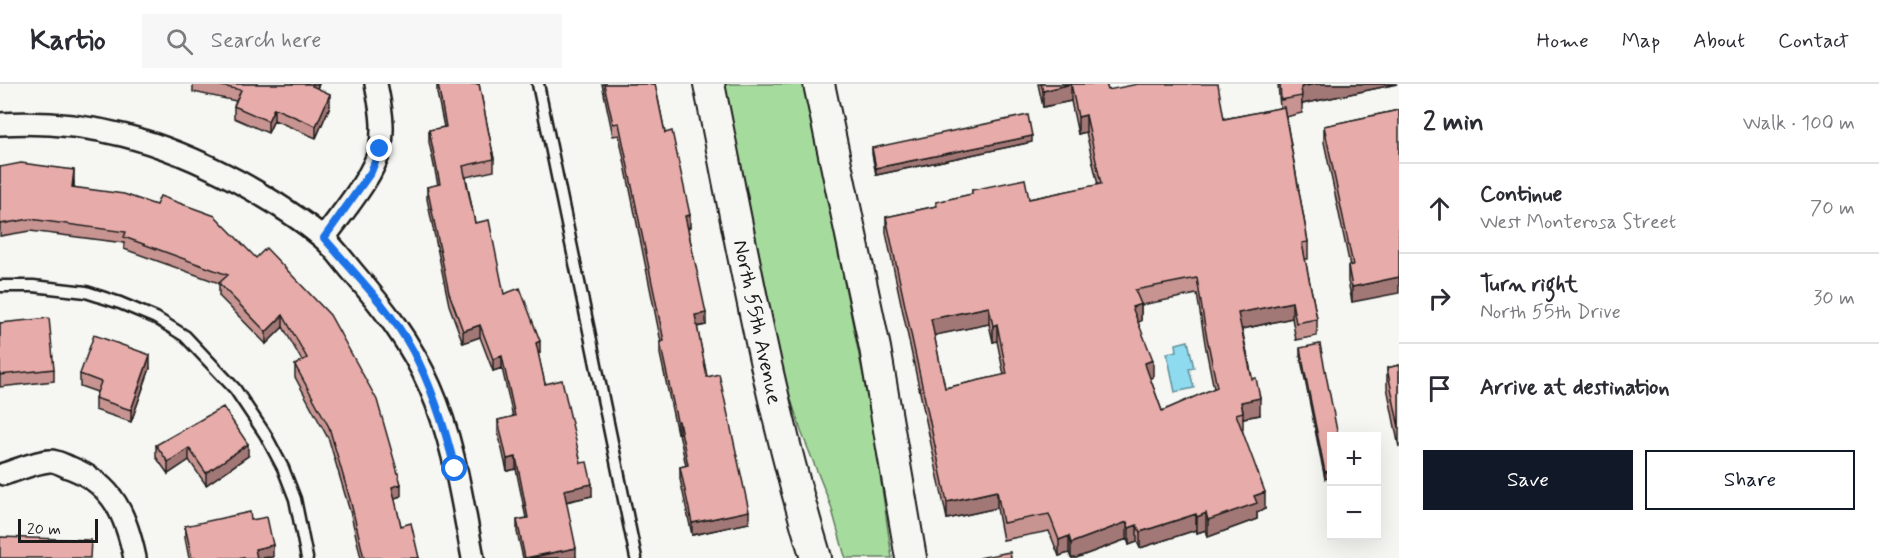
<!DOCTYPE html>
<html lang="en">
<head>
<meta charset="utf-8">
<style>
  :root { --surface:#fff; --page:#f7f7f7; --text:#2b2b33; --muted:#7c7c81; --line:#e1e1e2; --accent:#111827 }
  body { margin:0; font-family:Mynerve,sans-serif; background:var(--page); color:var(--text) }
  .controls { position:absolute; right:18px; bottom:18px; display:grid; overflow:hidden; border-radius:0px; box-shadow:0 6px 24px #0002 }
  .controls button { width:54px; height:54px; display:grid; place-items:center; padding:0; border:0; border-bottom:2px solid var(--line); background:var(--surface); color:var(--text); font:30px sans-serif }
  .scale { position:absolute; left:18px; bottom:15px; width:80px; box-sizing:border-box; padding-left:6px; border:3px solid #1c1c1c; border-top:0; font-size:16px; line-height:21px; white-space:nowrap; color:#1c1c1c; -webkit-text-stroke:4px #f6f6f2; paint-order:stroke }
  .stop { position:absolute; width:18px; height:18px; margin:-14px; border:4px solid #1a73e8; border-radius:50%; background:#fff }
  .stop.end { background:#1a73e8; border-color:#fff; box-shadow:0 2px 6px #0008 }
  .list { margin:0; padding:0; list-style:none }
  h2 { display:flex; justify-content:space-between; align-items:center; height:78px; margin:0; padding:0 24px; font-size:26px }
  h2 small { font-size:20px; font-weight:400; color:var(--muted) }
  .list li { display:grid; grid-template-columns:39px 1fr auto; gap:18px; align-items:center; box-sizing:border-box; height:90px; padding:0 24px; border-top:2px solid var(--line) }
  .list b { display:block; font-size:22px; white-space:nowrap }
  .list p { margin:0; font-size:20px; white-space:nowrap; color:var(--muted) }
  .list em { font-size:20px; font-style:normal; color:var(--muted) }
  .actions { display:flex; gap:12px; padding:18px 24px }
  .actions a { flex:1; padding:14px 0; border:2px solid var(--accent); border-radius:0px; text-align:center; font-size:21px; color:var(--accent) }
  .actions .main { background:var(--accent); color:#fff }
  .icon { flex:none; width:33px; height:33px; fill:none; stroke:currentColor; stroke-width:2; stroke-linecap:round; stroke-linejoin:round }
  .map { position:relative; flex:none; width:1399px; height:474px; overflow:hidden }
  header { display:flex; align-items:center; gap:36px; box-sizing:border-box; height:84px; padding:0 30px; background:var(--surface); border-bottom:2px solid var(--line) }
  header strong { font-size:28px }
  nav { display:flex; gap:33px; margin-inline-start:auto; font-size:21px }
  .search { width:420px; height:54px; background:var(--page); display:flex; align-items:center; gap:15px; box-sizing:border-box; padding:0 21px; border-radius:0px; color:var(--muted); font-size:22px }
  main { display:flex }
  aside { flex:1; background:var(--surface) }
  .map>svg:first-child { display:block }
  .green { fill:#a6db9e; stroke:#617c5d; stroke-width:1.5 }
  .water { fill:#8edaee; stroke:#608e9a; stroke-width:1.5 }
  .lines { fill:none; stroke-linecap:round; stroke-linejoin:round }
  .lane-casing { stroke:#1c1c1c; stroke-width:15 }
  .street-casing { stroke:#1c1c1c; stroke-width:26 }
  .secondary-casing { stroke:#1c1c1c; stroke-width:34 }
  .lane { stroke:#f6f6f2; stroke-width:10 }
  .street { stroke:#f6f6f2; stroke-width:21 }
  .secondary { stroke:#f6f6f2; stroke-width:30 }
  .wall { fill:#c79491; stroke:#1c1c1c; stroke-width:1.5; fill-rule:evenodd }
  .shaded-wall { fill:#a27876; stroke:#1c1c1c; stroke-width:1.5 }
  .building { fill:#e7aca9; stroke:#1c1c1c; stroke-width:1.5; fill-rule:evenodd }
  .route { stroke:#1a73e8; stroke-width:8 }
  .labels { text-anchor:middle; stroke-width:4.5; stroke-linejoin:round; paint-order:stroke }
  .street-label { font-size:21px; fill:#1c1c1c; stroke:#f6f6f2 }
</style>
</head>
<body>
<header>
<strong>Kartio</strong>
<div class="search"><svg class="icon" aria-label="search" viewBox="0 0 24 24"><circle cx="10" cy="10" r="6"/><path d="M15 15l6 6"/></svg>Search here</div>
<nav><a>Home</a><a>Map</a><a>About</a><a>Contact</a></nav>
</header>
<main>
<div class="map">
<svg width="1399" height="474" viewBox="0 0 1399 474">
  <rect width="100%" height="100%" fill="#f6f6f2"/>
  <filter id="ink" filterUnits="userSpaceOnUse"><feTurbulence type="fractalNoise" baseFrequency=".0167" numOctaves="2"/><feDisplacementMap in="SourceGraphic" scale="12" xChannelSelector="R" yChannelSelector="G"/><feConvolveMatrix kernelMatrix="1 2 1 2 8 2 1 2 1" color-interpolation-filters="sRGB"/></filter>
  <g filter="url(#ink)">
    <!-- green -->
    <path class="green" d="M724 0H804L872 335 892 474H846L844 469 831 422 801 347 786 300Z"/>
    <!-- water -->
    <path class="water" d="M1188 257 1194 284 1189 285 1194 304 1175 308 1167 269 1177 267 1176 260Z"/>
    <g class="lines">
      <defs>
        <path id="lane" d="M538 0 636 474
          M0 202H33L86 208 120 219 156 234 185 252 235 305 265 350 283 384 295 415 307 474"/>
        <path id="street" d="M0 40C89 35 161 56 239 98 268 114 296 131 322 153 333 162 342 175 352 187 383 223 411 259 430 303 454 357 462 417 473 474
          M324 154C341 130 374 92 380 64 385 44 380 20 376 0
          M4 390C18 386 35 378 49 377 56 376 65 382 71 384 114 401 126 432 135 474"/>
        <path id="secondary" d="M709 0C741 159 769 319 816 474
          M819 0 875 264 911 474"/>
      </defs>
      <!-- lane casing -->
      <use href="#lane" class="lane-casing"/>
      <!-- street casing -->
      <use href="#street" class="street-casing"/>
      <!-- secondary casing -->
      <use href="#secondary" class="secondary-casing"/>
      <!-- lane -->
      <use href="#lane" class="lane"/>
      <!-- street -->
      <use href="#street" class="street"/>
      <!-- secondary -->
      <use href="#secondary" class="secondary"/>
    </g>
    <!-- wall -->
    <path class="wall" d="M193 0H319L317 4 330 22 316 54 274 36 268 49 234 34V22L236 17 193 8Z
      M437 0H479L494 75V87L466 93 475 139 504 210 540 269 538 270 545 300 581 379 592 412 566 418 576 474H523L517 448V436L526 434 516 385 507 387 498 348V336L513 333 502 284 493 287 480 253 463 259 449 221 427 115V103L438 101 429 58V46L444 43 437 9Z
      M602 0H655L665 49 690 143 688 144 706 241 697 243 707 293 749 439 692 451 680 395V383L686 382 679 349H677L660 270V258H661L619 51 613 52Z
      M1038 0H1106L1108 6 1224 35 1280 24 1278 0H1397L1302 20V29L1286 33 1308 158V175H1305L1317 235V252L1296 256 1292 234 1242 245 1260 331 1243 334V345H1242L1265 425 1257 428V435L1208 453 1206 446 1197 449 1196 446 1140 464 1137 458 1129 461 1127 455 1076 474H1071L1069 469 1059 472 1049 447 1003 456 997 424 947 435 886 149V133L936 122V118L972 110V106L1029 115 1098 101 1086 48 1078 50 1071 17 1043 23ZM1197 210 1206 265 1214 305 1162 327 1150 294 1153 293 1138 238 1141 237V221ZM989 240 993 258 997 257 1004 291 945 304 934 251Z
      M1399 26 1352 218 1348 197V182H1350L1324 58V42Z
      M1032 58 876 91 872 70V64Z
      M0 83 74 98V103L256 174 401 412 394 414 401 442 419 474H361L351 431 329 356 295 293V281L302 277 283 243 266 260 219 212V199L124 165V159L30 147 0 152Z
      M0 239 54 285V297L0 303Z
      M1300 264 1338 352 1325 395 1300 271Z
      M1399 281V363L1387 303V284Z
      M150 284 131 338 95 326V314L97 308 80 302V290Z
      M156 361 248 372 206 401 189 376 168 390 156 373Z
      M251 436 273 473 269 474H189L185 454V442Z"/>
    <!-- shaded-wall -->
    <path class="shaded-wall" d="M313 0H319L312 14V2Z
      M1071 0V17L1043 23V7Z
      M1315 0H1397L1302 20 1301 3Z
      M330 10V22L316 54V42Z
      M274 24V36L268 49V37Z
      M1086 31V48L1078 50V33Z
      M1032 52V58L876 91V84Z
      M74 86V98L72 115V103Z
      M690 131V143L685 144V132Z
      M1399 193V209L1352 218V203Z
      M1292 218V234L1238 246V229Z
      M1141 220V237L1132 240V223Z
      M989 223V240L931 252V235Z
      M706 229V241L695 243V231Z
      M283 231V243L266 260V248Z
      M997 240V257L993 258V242Z
      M480 241V253L463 259V247Z
      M540 257V269L536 271V259Z
      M150 271V284L131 338V326Z
      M502 272V284L493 287V275Z
      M1153 276V293L1145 296V279Z
      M1260 314V331L1243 334V328L1241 318Z
      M677 337H679V349H677Z
      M248 360V372L206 401V389Z
      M189 364V376L168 390V378Z
      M516 373V385L507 387V375Z
      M1332 387V393L1325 395V388Z
      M401 400V412L392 415V403Z
      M592 400V412L564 418V406Z
      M997 407V424L947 435V418Z
      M1265 408V425L1257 428V435L1208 453V436L1254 412Z
      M749 427V439L692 451V439Z
      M1206 429V446L1197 449V433Z
      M1196 430V446L1140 464V448Z
      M1127 438V455L1076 474H1071V459Z
      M1137 441V458L1129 461V444Z
      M1069 452V469L1059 472V456Z
      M273 461V473L255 474V465Z
      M576 464V474H529Z"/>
    <!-- building -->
    <path class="building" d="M212 0H313L312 2 330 10 316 42 274 24 268 37 234 22 241 6Z
      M438 0H479L494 75 463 82 475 139 489 136 504 210 520 204 540 257 536 259 545 300 562 296 581 379 587 378 592 400 564 406 576 464 525 474 517 436 528 434 516 373 507 375 498 336 515 332 502 272 493 275 480 241 463 247 449 209 427 103 440 100 429 46 446 43Z
      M604 0H655L665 49 672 47 690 131 685 132 706 229 695 231 707 293 719 290 749 427 692 439 680 383 688 381 679 337H677L660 258 664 257 619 39 613 40Z
      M1041 0H1106L1108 6 1138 0H1218L1224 35 1284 23 1308 158 1302 159 1317 235 1296 239 1292 218 1238 229 1252 295 1256 294 1260 314 1241 318 1243 328 1236 330 1265 408 1254 412 1257 419 1208 436 1206 429 1197 433 1196 430 1140 448 1137 441 1129 444 1127 438 1071 459 1069 452 1059 456 1049 430 1003 439 997 407 947 418 886 133 937 122 936 118 972 110V106L1025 95 1029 115 1101 100 1086 31 1078 33 1071 0 1043 7ZM1197 194 1206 249 1217 303 1162 327 1146 283 1145 279 1153 276 1132 223 1141 220 1135 206ZM989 223 993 242 997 240 1007 290 945 304 931 235Z
      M1280 0H1315L1301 3 1302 12 1281 16Z
      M1399 26V193L1352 203 1348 182 1353 181 1324 42Z
      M1028 31 1032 52 876 84 872 64Z
      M21 79 74 86 72 103 124 110 156 121 160 112 215 132 256 174 266 164 330 231 377 316 401 400 392 403 401 442 411 439 419 474H364L351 419 329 343 295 281 307 274 283 231 266 248 219 199 228 191 124 153 126 148 30 135 0 140V83Z
      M49 234 54 285 0 291V239Z
      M94 251 150 271 131 326 95 314 101 298 80 290Z
      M1320 260 1338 352H1332V387L1325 388 1300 264Z
      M1399 281V344L1387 284Z
      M223 323 248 360 206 389 189 364 168 378 156 361Z
      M250 428 251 436 267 433 273 461 255 465 257 474H192L185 442Z
      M0 453 91 456 90 474H0Z
      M1010 468 1011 474H979Z"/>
  </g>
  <g class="lines" filter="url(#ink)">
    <!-- route -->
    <path class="route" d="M380 65 371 88 324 154C355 190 390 225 413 267 433 305 445 344 455 385"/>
  </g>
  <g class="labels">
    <!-- street labels -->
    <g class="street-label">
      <text transform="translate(758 238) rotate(78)" y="7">North 55th Avenue</text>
    </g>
  </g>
</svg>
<div class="controls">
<button>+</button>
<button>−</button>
</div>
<div class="scale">20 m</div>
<div class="stop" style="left:455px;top:385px"></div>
<div class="stop end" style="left:380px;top:65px"></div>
</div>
<aside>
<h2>2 min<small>Walk · 100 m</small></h2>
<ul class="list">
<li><svg class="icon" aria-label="ahead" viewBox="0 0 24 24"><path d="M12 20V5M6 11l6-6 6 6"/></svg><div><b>Continue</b><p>West Monterosa Street</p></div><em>70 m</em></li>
<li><svg class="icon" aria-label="right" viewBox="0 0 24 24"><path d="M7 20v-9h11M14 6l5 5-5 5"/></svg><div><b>Turn right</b><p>North 55th Drive</p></div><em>30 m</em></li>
<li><svg class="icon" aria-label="arrive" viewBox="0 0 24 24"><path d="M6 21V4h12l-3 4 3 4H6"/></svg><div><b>Arrive at destination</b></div></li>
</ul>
<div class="actions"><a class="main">Save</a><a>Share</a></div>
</aside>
</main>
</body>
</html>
